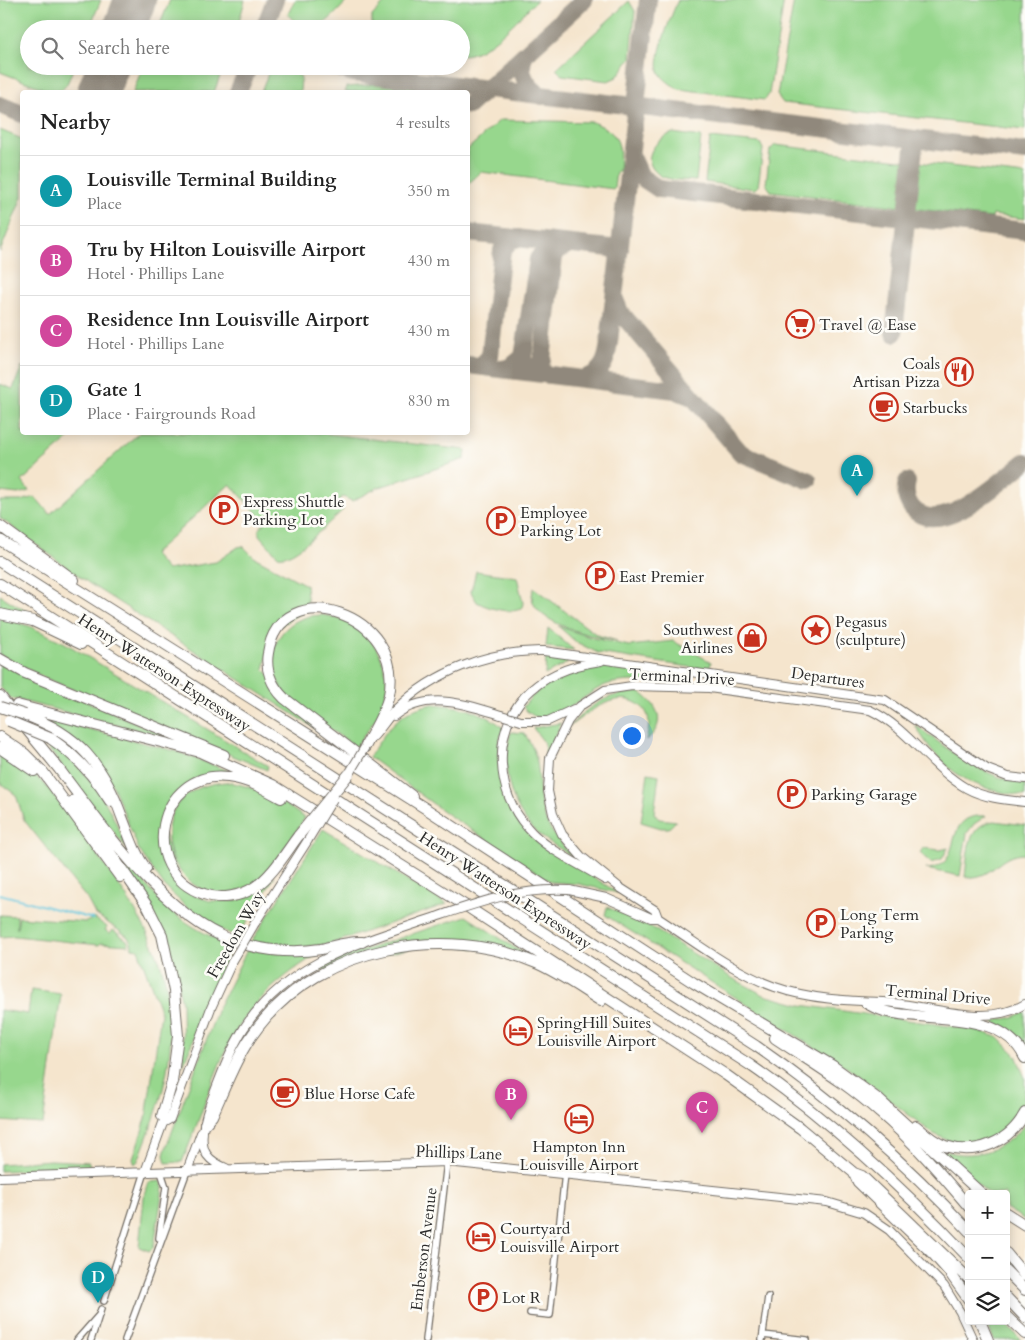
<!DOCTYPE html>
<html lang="en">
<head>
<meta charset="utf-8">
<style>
  :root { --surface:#fff; --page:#f2f2f2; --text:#222; --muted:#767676; --line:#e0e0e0; --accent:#c8321e }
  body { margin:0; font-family:Cardo,serif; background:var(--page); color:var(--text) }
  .controls { position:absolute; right:15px; bottom:15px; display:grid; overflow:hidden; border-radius:5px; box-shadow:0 2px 12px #0003 }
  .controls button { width:45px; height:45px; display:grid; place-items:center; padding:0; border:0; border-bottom:1px solid var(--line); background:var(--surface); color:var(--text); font:25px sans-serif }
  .you { position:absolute; left:631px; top:735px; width:18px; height:18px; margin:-12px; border:4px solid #fff; border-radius:50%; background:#1a73e8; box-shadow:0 0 0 8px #1a73e833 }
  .badge { display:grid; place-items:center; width:32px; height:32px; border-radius:50%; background:var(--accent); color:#fff; font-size:16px; font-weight:700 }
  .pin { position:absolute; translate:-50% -41px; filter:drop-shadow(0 1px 2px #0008) }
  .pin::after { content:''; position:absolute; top:26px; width:18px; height:15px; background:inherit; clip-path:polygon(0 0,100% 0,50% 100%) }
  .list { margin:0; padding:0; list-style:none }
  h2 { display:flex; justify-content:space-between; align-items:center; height:65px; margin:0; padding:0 20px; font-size:21px }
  h2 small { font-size:16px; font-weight:400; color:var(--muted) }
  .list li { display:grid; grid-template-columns:32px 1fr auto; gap:15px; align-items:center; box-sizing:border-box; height:70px; padding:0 20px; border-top:1px solid var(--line) }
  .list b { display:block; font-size:19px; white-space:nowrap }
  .list p { margin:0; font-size:16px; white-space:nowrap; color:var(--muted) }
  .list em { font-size:16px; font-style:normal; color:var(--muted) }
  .icon { flex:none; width:28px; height:28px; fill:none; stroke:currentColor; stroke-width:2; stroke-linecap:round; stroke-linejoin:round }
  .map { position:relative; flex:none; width:1025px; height:1340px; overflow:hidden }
  .search { position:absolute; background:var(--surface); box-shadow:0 2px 12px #0003; left:20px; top:20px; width:450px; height:55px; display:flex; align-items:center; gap:12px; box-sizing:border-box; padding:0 18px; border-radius:28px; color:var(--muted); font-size:19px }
  .panel { position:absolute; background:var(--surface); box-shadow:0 2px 12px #0003; left:20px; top:90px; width:450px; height:345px; border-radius:5px }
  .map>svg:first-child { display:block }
  .grass { fill:#97d78d; stroke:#61815c }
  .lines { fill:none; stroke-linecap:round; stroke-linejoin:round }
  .stream { stroke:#5fc5dc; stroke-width:2 }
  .taxiway { stroke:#90887c; stroke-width:18 }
  .runway { stroke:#90887c; stroke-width:42 }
  .street-casing { stroke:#726c64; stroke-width:8 }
  .secondary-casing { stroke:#726c64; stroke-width:10 }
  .highway-casing { stroke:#726c64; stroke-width:12 }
  .street { stroke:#fff; stroke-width:5.5 }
  .secondary { stroke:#fff; stroke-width:8 }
  .highway { stroke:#fff; stroke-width:10 }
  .secondary-bridge-casing { stroke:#726c64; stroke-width:10; stroke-linecap:butt }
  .highway-bridge-casing { stroke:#726c64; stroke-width:12; stroke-linecap:butt }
  .secondary-bridge { stroke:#fff; stroke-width:8 }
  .highway-bridge { stroke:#fff; stroke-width:10 }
  .labels { text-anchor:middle; stroke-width:5; stroke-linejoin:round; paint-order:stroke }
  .poi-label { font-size:16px; fill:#2b2b2b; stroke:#fdfcf7; text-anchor:start }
  .street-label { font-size:16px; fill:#2b2b2b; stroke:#fdfcf7 }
</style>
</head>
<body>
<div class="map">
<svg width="1025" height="1340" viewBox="0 0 1025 1340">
  <rect width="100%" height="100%" fill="#fdfcf7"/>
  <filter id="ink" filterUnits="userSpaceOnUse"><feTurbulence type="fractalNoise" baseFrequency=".02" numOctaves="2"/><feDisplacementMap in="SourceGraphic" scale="10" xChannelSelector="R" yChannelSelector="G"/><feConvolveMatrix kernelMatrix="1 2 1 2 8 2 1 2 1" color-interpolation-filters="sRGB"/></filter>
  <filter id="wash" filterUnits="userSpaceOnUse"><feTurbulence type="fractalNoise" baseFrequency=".0096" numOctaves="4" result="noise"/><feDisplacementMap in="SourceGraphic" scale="20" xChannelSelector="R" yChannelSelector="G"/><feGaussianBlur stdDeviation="1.12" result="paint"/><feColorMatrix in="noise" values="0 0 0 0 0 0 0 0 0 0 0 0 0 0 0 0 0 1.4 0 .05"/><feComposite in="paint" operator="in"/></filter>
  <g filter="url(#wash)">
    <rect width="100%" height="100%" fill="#f5e5cd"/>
    <!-- grass -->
    <path class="grass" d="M0 0H101L89 29H29V66H74C69 78 67 93 52 92L0 72Z
      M170 0H245L237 29H158Z
      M295 0H348C330 19 311 45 288 14Z
      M387 0H537C518 18 487 56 461 55V29H372V16Z
      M678 0H784L769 94 765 100 679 89C672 85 662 79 659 71 654 57 672 14 678 0Z
      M794 0H1025V130L783 103 777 95Z
      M629 1 635 11 631 58 617 77 608 81 562 75 556 69Z
      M143 66H224L214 92H133Z
      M276 66 294 68 301 78 300 92H261L269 71Z
      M378 84 408 87 420 92H345L347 87Z
      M500 120 593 122C621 134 621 144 619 172H616L614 189 481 172 468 184V149Z
      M0 130 22 139V197L0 252Z
      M673 133 701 137 696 181C685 180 667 181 658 174 638 158 658 138 673 133Z
      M710 138 760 143 763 149 758 187 754 189 705 182Z
      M775 145 1025 175V219L993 215 992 218 771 191 766 184 770 150Z
      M22 366V432L75 433 22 481 29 491 18 494 0 492V384L13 389Z
      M139 433H320L466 450 465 459 377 488 352 501 343 497 339 500 343 510C331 520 293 561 278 556L259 535V529L265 522 230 484 153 554 167 570 216 562 238 547 243 546 254 557 306 585 308 608 274 630 264 669 321 732 90 584 0 518V501H21L35 497 50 514Z
      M476 571 517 577 523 603 522 608C512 615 487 608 477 602L471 592Z
      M534 588 597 635 617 641C597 638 519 621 534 588Z
      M0 595 42 621 0 611Z
      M323 615C334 617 347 619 356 626 381 644 395 680 381 709 374 724 364 734 356 747 323 723 248 686 280 636 290 621 306 615 323 615Z
      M0 618 29 626 65 643 268 766 267 770 45 678 0 655Z
      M558 626 593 638 629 646 673 641 711 662 709 670 598 653 576 642Z
      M548 628 574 650 546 647Z
      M546 656 567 658V663L545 675Z
      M0 664 176 740 10 698 0 687Z
      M605 665 685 676 679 683C658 682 635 679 613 683 583 688 551 740 523 707 544 680 570 667 605 665Z
      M639 692C658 704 668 724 646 740 649 729 652 716 642 707 619 687 590 711 570 726 590 704 609 693 639 692Z
      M433 704C457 706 487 711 504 729L499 740V759L511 810 517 820 525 830 562 857 618 893 579 884 551 882 447 814 369 757C387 730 398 710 433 704Z
      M42 717 175 751 245 777 197 779 160 823 181 887 193 895 210 901H234L250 896 275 876 238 937 215 927 193 913 165 887 139 850 113 786Z
      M561 723 547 758 543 741 533 728Z
      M915 725C953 752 978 775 1025 784V796C972 790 942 772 915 725Z
      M511 732 524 733C547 766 533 784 545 818 550 833 563 843 571 856 558 847 544 840 533 829 509 804 500 765 511 732Z
      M40 738C87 764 108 800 127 849Z
      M0 752C10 759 22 766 32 773 58 794 76 827 96 853 151 928 185 985 165 1081 159 1108 148 1135 138 1161L135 1164 133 1158 146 1119 161 1013 138 949 132 948 131 942 127 936 95 914 87 899 24 820 16 795 0 783Z
      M648 773 659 775 654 813 659 819 676 821 669 828H661L641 822Z
      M225 782C255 785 281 801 305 818 294 834 274 867 260 879 181 940 117 792 225 782Z
      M986 816 974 824 967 833 960 876 926 869C968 868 938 812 986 816Z
      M994 821 1025 825V854C996 854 995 880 965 877 968 854 966 825 994 821Z
      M323 829 447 904 330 944 292 948 251 942Z
      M108 840C123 853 135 872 148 887 171 915 199 933 233 946L218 975 183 1066 182 1003 168 944Z
      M923 848 940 850 948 848 942 859 931 863 920 853Z
      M607 907 651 927 732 978 764 995 801 1005 977 1030 999 1038 1016 1055 1025 1078 1024 1100 1010 1124 993 1137 975 1143 949 1141 932 1133 855 1073 605 915Z
      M0 915 17 916V929L19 917 86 922 94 918 107 927 105 930 110 933 113 930 127 940 129 945 101 943 99 945 15 936 0 937Z
      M466 916 529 957 435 942 312 973 343 957Z
      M247 950 316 955C221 1014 222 1068 182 1162L166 1163 164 1155 166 1148 219 1006Z
      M31 990 61 994 43 1124 0 1121V1010L28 1014Z
      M1025 1012V1048L1012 1032 992 1021 1010 1018Z
      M1025 1124V1220L1006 1208V1194H989L939 1150C945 1150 954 1154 961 1154 987 1156 1009 1144 1025 1124Z
      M51 1160 89 1162 90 1168 0 1171V1164Z
      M161 1181 163 1187 155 1241 153 1248 149 1251 139 1247 144 1197 149 1182Z
      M986 1321H1002L1021 1340H994Z"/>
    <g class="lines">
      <!-- stream -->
      <path class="stream" d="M0 894 93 919"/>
      <!-- taxiway -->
      <path class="taxiway" d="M264 29 275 0
        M525 54C517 71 526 87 542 96
        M332 66 353 73 1025 152
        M238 92 249 66
        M0 105 22 114
        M468 106 584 0
        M632 157 641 177 659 189 1025 231
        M468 233 620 249
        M614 297 620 312 741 453 808 480
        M894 333 915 139
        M468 365 583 379C610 372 608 348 611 324L648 0
        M477 366 483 364 490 356 502 250 511 240 519 238
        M502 369 511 367 523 357 538 259 545 250 559 243
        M528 372 536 368 542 360 554 257 557 251 569 244
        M583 379 675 390 692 397
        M907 482C904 492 906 500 912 508 940 540 1002 480 1025 462"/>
      <!-- runway -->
      <path class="runway" d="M124 29 135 0
        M98 92 108 66"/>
    </g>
  </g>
  <g filter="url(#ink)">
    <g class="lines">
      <defs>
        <path id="street" d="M159 1238 166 1187 161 1172
          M104 1301 145 1172
          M530 1313 550 1315 565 1173
          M763 1335 807 1340
          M77 1340 99 1315
          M91 1340 101 1309
          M125 1340 187 1171
          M426 1340 447 1162
          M762 1340 768 1297"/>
        <path id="secondary" d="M601 661C573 665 544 675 524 697 492 734 496 792 527 827 546 850 580 864 605 880
          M394 716C427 690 465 704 501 715
          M521 721H548L574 709
          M374 736C382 727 388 717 396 709 434 671 491 650 544 651L885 700 987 769 1008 777 1025 779
          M569 890 606 898 651 918H658C695 942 733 972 775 987 809 999 848 1001 883 1002 928 1004 984 1029 1025 1004
          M658 918 655 910 619 887 581 856 562 834 553 814 548 791 550 758 568 721 580 706 605 690 632 686 709 688 870 710C908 728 930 767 966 788 984 798 1005 800 1025 802
          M255 923 308 840
          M226 1168C219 1165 212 1162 207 1155 198 1142 205 1118 210 1104 220 1078 229 1052 244 1028 288 961 365 941 436 917
          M187 1171 201 1133
          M145 1172 163 1123 170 1119 211 1008 232 962
          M0 1177 447 1162 827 1202 864 1213 889 1230 944 1286 960 1312 973 1340"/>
        <path id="highway" d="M0 526 74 580
          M0 540 428 810 694 983 833 1066 878 1099 982 1194
          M0 562 756 1046C834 1100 904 1161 969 1231
          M0 584 750 1065C831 1121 901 1186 969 1258
          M0 614 33 621 81 644
          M0 659 25 673 224 755
          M0 696C19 721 40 745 59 769 105 830 169 925 246 945 270 951 297 953 321 949 335 946 348 941 362 942
          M17 705 200 752 273 785 466 906 726 1075 800 1128 854 1173 862 1176 969 1279
          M25 715C78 734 103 764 122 817 129 835 134 852 146 869
          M0 737 25 754 43 772 120 877
          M50 738C75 755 94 775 110 801
          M365 747C373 731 385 713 389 695 406 613 280 573 268 653 265 670 272 686 284 698L412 796
          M0 748 34 771
          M281 798C265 789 247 779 228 777 158 769 136 871 204 894 220 900 240 897 255 887 273 875 286 852 299 835
          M74 800 148 907 162 935 174 991 178 1036 172 1082 162 1116
          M866 1003C871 1006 877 1009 884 1011 928 1023 1002 1008 1025 1058
          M775 1038C811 1062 848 1084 880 1113 913 1141 941 1174 969 1207
          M205 1124 212 1116C226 1085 238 1052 259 1026 322 945 445 924 536 963 559 973 580 988 601 1001
          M916 1126C925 1134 934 1142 945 1146 976 1156 1010 1142 1025 1113
          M854 1173 858 1182 934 1255 950 1273 969 1300
          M1006 1213 1025 1225
          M1006 1253 1025 1276
          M1006 1271 1025 1290
          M1006 1297 1025 1317
          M1006 1316 1025 1334
          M980 1321 988 1340"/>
      </defs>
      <!-- street casing -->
      <use href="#street" class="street-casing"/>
      <!-- secondary casing -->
      <use href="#secondary" class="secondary-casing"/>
      <!-- highway casing -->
      <use href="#highway" class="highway-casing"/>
      <!-- street -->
      <use href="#street" class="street"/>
      <!-- secondary -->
      <use href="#secondary" class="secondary"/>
      <!-- highway -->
      <use href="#highway" class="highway"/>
      <defs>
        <path id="secondary-bridge" d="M501 715 521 721
          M347 777 365 747
          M308 840 333 799
          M436 917C480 902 522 887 569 890
          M232 962 255 923"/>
        <path id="highway-bridge" d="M0 707 25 715
          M9 721 50 738
          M299 835 349 774"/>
      </defs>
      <!-- secondary-bridge casing -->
      <use href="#secondary-bridge" class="secondary-bridge-casing"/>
      <!-- highway-bridge casing -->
      <use href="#highway-bridge" class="highway-bridge-casing"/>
      <!-- secondary-bridge -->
      <use href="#secondary-bridge" class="secondary-bridge"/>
      <!-- highway-bridge -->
      <use href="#highway-bridge" class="highway-bridge"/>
    </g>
  </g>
  <!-- icons -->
  <defs>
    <symbol id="supermarket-ring" viewBox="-11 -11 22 22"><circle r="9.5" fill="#fdfcf7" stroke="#c8321e" stroke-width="1.5"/><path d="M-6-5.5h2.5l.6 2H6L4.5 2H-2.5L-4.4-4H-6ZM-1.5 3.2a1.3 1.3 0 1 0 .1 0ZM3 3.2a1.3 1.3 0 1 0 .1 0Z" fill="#c8321e"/></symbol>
    <symbol id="restaurant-ring" viewBox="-11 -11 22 22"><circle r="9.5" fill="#fdfcf7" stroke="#c8321e" stroke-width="1.5"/><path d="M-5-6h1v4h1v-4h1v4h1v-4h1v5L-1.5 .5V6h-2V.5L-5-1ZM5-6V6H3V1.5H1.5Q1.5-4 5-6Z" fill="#c8321e"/></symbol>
    <symbol id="cafe-ring" viewBox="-11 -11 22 22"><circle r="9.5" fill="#fdfcf7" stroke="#c8321e" stroke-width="1.5"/><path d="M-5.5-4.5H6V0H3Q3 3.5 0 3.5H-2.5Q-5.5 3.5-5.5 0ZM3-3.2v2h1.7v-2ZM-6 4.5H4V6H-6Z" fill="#c8321e"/></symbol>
    <symbol id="parking-ring" viewBox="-11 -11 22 22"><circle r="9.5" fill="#fdfcf7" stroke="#c8321e" stroke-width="1.5"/><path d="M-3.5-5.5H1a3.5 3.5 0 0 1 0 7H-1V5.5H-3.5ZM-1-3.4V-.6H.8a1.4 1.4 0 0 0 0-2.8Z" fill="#c8321e"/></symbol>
    <symbol id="sight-ring" viewBox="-11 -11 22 22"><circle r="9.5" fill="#fdfcf7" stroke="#c8321e" stroke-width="1.5"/><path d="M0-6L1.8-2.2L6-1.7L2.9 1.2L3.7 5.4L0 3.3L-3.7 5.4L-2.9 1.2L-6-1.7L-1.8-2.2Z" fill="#c8321e"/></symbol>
    <symbol id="shop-ring" viewBox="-11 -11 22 22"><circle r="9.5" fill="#fdfcf7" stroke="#c8321e" stroke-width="1.5"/><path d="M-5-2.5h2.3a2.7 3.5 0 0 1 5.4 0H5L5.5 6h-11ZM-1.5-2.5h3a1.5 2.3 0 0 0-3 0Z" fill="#c8321e"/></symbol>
    <symbol id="hotel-ring" viewBox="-11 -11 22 22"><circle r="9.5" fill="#fdfcf7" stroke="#c8321e" stroke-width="1.5"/><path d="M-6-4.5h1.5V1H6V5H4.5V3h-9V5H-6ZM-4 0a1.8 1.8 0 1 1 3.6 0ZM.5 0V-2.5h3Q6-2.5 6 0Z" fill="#c8321e"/></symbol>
  </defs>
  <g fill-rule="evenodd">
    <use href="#supermarket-ring" x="784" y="308" width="32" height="32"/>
    <use href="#restaurant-ring" x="943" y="356" width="32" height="32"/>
    <use href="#cafe-ring" x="868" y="391" width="32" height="32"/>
    <use href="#parking-ring" x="208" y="494" width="32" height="32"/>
    <use href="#parking-ring" x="485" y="505" width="32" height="32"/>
    <use href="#parking-ring" x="584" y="560" width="32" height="32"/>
    <use href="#sight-ring" x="800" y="614" width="32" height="32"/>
    <use href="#shop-ring" x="736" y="622" width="32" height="32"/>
    <use href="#parking-ring" x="776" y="778" width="32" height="32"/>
    <use href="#parking-ring" x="805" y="907" width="32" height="32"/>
    <use href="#hotel-ring" x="502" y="1015" width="32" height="32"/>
    <use href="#cafe-ring" x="269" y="1077" width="32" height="32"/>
    <use href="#hotel-ring" x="563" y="1103" width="32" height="32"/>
    <use href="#hotel-ring" x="465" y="1221" width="32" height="32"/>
    <use href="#parking-ring" x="467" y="1281" width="32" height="32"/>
  </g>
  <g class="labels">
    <!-- poi labels -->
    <g class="poi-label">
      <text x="819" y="330">Travel @ Ease</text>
      <text x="940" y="369" text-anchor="end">Coals<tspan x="940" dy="18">Artisan Pizza</tspan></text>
      <text x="903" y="413">Starbucks</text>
      <text x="243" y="507">Express Shuttle<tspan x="243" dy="18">Parking Lot</tspan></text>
      <text x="520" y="518">Employee<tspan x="520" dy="18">Parking Lot</tspan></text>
      <text x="619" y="582">East Premier</text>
      <text x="835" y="627">Pegasus<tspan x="835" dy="18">(sculpture)</tspan></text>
      <text x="733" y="635" text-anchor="end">Southwest<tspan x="733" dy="18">Airlines</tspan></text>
      <text x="811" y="800">Parking Garage</text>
      <text x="840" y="920">Long Term<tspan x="840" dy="18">Parking</tspan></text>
      <text x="537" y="1028">SpringHill Suites<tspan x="537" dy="18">Louisville Airport</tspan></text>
      <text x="304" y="1099">Blue Horse Cafe</text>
      <text x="579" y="1152" text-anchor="middle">Hampton Inn<tspan x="579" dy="18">Louisville Airport</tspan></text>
      <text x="500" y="1234">Courtyard<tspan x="500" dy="18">Louisville Airport</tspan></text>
      <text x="502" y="1303">Lot R</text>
    </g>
    <!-- street labels -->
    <g class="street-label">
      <text transform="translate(165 672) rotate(33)" y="6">Henry Watterson Expressway</text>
      <text transform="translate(682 676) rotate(3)" y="6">Terminal Drive</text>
      <text transform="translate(828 677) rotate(8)" y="6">Departures</text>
      <text transform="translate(506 890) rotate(33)" y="6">Henry Watterson Expressway</text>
      <text transform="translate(235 934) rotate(-60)" y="6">Freedom Way</text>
      <text transform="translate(938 994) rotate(5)" y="6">Terminal Drive</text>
      <text transform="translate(459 1152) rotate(2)" y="6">Phillips Lane</text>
      <text transform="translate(423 1249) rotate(-83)" y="6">Emberson Avenue</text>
    </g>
  </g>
</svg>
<div class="controls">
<button>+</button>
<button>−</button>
<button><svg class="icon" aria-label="layers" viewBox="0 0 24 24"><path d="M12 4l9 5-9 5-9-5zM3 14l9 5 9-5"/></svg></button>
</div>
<div class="you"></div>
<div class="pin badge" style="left:857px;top:496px;background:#0f9aa8">A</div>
<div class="pin badge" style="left:511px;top:1120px;background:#d1479c">B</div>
<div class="pin badge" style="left:702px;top:1133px;background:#d1479c">C</div>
<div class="pin badge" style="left:98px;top:1303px;background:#0f9aa8">D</div>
<div class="search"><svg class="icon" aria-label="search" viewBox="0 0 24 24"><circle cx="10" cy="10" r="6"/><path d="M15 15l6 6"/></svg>Search here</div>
<section class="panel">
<h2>Nearby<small>4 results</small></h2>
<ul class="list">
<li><span class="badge" style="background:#0f9aa8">A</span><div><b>Louisville Terminal Building</b><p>Place</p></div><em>350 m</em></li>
<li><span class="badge" style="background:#d1479c">B</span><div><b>Tru by Hilton Louisville Airport</b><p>Hotel · Phillips Lane</p></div><em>430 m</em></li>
<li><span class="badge" style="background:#d1479c">C</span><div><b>Residence Inn Louisville Airport</b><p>Hotel · Phillips Lane</p></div><em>430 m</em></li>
<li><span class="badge" style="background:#0f9aa8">D</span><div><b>Gate 1</b><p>Place · Fairgrounds Road</p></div><em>830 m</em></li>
</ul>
</section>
</div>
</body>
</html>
